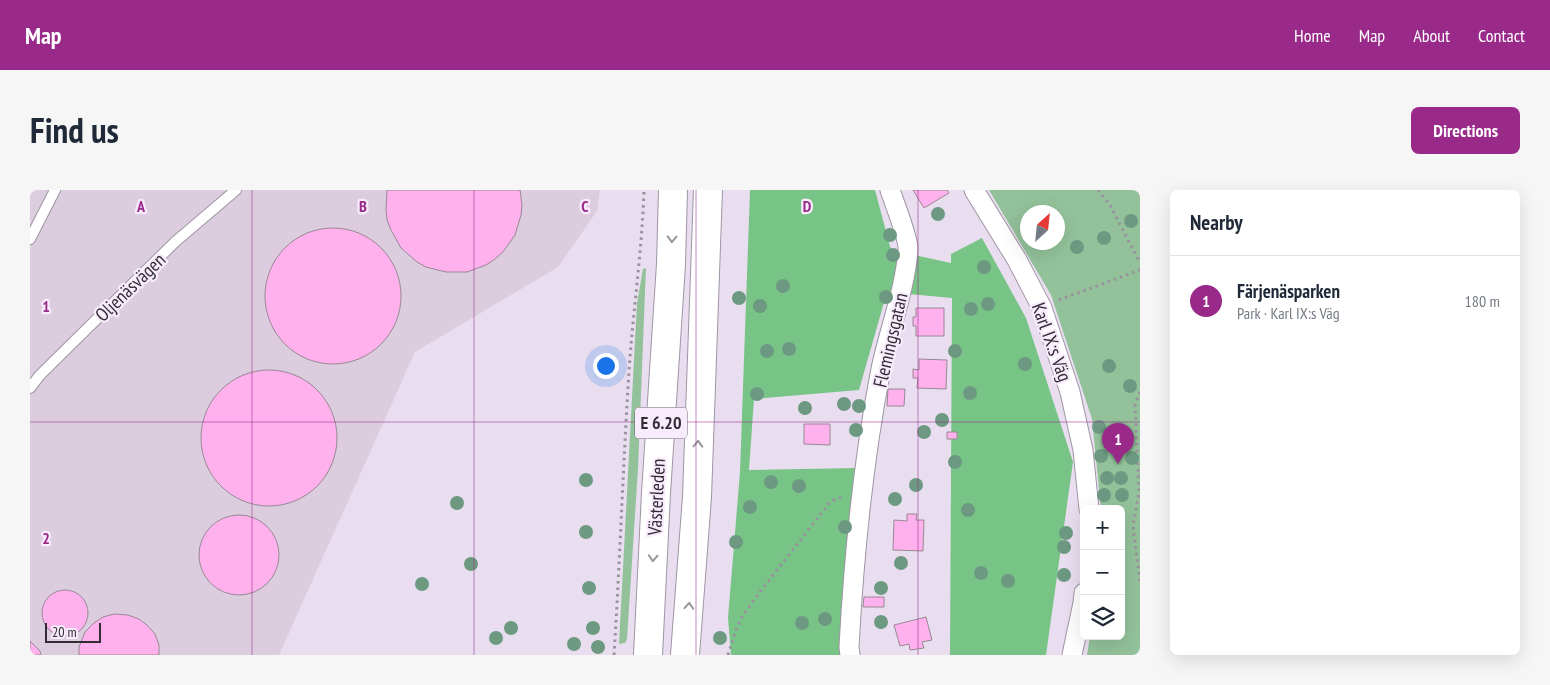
<!DOCTYPE html>
<html lang="en">
<head>
<meta charset="utf-8">
<style>
  :root { --surface:#fff; --page:#f6f6f7; --text:#1f2937; --muted:#747a83; --line:#e0e1e3; --accent:#992a8a }
  body { margin:0; font-family:"PT Sans Narrow",sans-serif; background:var(--page); color:var(--text) }
  .controls { position:absolute; right:15px; bottom:15px; display:grid; overflow:hidden; border-radius:8px; box-shadow:0 5px 20px #0002 }
  .controls button { width:45px; height:45px; display:grid; place-items:center; padding:0; border:0; border-bottom:1px solid var(--line); background:var(--surface); color:var(--text); font:25px sans-serif }
  .compass { position:absolute; left:990px; top:15px; width:45px; height:45px; border-radius:50%; background:var(--surface); box-shadow:0 5px 20px #0002; rotate:27deg }
  .scale { position:absolute; left:15px; bottom:12px; width:56px; box-sizing:border-box; padding-left:5px; border:2px solid #312d33; border-top:0; font-size:14px; line-height:18px; white-space:nowrap; color:#312d33; -webkit-text-stroke:4px #f7ebfc; paint-order:stroke }
  .you { position:absolute; left:575px; top:175px; width:18px; height:18px; margin:-12px; border:4px solid #fff; border-radius:50%; background:#1a73e8; box-shadow:0 0 0 8px #1a73e833 }
  .badge { display:grid; place-items:center; width:32px; height:32px; border-radius:50%; background:var(--accent); color:#fff; font-size:16px; font-weight:700 }
  .pin { position:absolute; translate:-50% -41px; filter:drop-shadow(0 1px 2px #0008) }
  .pin::after { content:''; position:absolute; top:26px; width:18px; height:15px; background:inherit; clip-path:polygon(0 0,100% 0,50% 100%) }
  .list { margin:0; padding:0; list-style:none }
  h2 { display:flex; justify-content:space-between; align-items:center; height:65px; margin:0; padding:0 20px; font-size:21px }
  h2 small { font-size:16px; font-weight:400; color:var(--muted) }
  .list li { display:grid; grid-template-columns:32px 1fr auto; gap:15px; align-items:center; box-sizing:border-box; height:90px; padding:0 20px; border-top:1px solid var(--line) }
  .list b { display:block; font-size:19px; white-space:nowrap }
  .list p { margin:0; font-size:16px; white-space:nowrap; color:var(--muted) }
  .list em { font-size:16px; font-style:normal; color:var(--muted) }
  .icon { flex:none; width:28px; height:28px; fill:none; stroke:currentColor; stroke-width:2; stroke-linecap:round; stroke-linejoin:round }
  .map { position:relative; flex:none; width:1110px; height:465px; overflow:hidden; border-radius:8px }
  header { display:flex; align-items:center; gap:30px; box-sizing:border-box; height:70px; padding:0 25px; background:var(--accent); color:#fff }
  header strong { font-size:24px }
  nav { display:flex; gap:28px; margin-inline-start:auto; font-size:18px }
  .intro { display:flex; align-items:center; justify-content:space-between; box-sizing:border-box; height:120px; padding:0 30px }
  h1 { margin:0; font-size:35px }
  .button { padding:12px 22px; border-radius:8px; background:var(--accent); color:#fff; font-size:18px; font-weight:700 }
  main { display:flex; gap:30px; padding:0 30px }
  aside { flex:1; background:var(--surface); border-radius:8px; box-shadow:0 5px 20px #0002 }
  .map>svg:first-child { display:block }
  .industrial { fill:#dbccde }
  .green { fill:#93c29a; fill-rule:evenodd }
  .forest { fill:#77c486 }
  .building { fill:#ffb1ed; stroke:#988894 }
  .lines { fill:none; stroke-linecap:round; stroke-linejoin:round }
  .lane-casing { stroke:#9f95a4; stroke-width:12 }
  .street-casing { stroke:#9f95a4; stroke-width:21 }
  .highway-casing { stroke:#9f95a4; stroke-width:30 }
  .path { stroke:#99919e; stroke-width:3; stroke-dasharray:2.5 4; stroke-linecap:butt }
  .lane { stroke:#fff; stroke-width:10 }
  .street { stroke:#fff; stroke-width:19 }
  .highway { stroke:#fff; stroke-width:28 }
  .tree { fill:#6d9982 }
  .oneway { stroke:#989699 }
  .grid { fill:none; stroke:#992a8a; stroke-width:1; stroke-opacity:0.55 }
  .labels { text-anchor:middle; stroke-width:4.5; stroke-linejoin:round; paint-order:stroke }
  .shield { fill:#f7ebfc; stroke:#6c666f; stroke-width:1 }
  .shield-label { font-size:18px; font-weight:bold; fill:#312d33 }
  .street-label { font-size:19px; fill:#312d33; stroke:#f7ebfc }
  .grid-label { font-size:16px; text-anchor:middle; font-weight:bold; fill:#992a8a; stroke:#f7ebfc; stroke-width:4.5; stroke-linejoin:round; paint-order:stroke }
</style>
</head>
<body>
<header>
<strong>Map</strong>
<nav><a>Home</a><a>Map</a><a>About</a><a>Contact</a></nav>
</header>
<div class="intro"><h1>Find us</h1><a class="button">Directions</a></div>
<main>
<div class="map">
<svg width="1110" height="465" viewBox="0 0 1110 465">
  <rect width="100%" height="100%" fill="#e9deef"/>
  <!-- industrial -->
  <path class="industrial" d="M0 0H570L567 21 528 77 385 162 249 465H0Z"/>
  <!-- green -->
  <path class="green" d="M959 0H1110V465H1057L1060 446H1091V319H1071L1062 229 1021 105ZM998 22H1028V52H998Z
    M616 78 608 279 597 449 595 453 589 454 607 113 613 79Z"/>
  <!-- forest -->
  <path class="forest" d="M720 0H845L861 60 921 73V64L952 48 996 128 1043 272 1016 465H920L922 108 857 102 829 200 724 209 719 280 827 278 811 465H701L698 428 710 282Z"/>
  <!-- building -->
  <path class="building" d="M357 0H490L492 15 491 25 485 45 473 62 465 69 456 75 437 82H416L396 77 387 72 371 58 361 40 357 30 356 20Z
    M883 0H917L919 3 894 18Z
    M235 106a68 68 0 1 1 136 0a68 68 0 1 1-136 0Z
    M886 118H914V146H886V136H883V127H886Z
    M889 169 917 170 916 199 887 198 888 188H883V179L889 180Z
    M171 248a68 68 0 1 1 136 0a68 68 0 1 1-136 0Z
    M858 199H875L874 216H857Z
    M774 234H800V255L774 254Z
    M917 242H927V249H917Z
    M877 324H887L886 330H894L893 361 863 360 864 330 877 331Z
    M169 365a40 40 0 1 1 80 0a40 40 0 1 1-80 0Z
    M12 423a23 23 0 1 1 46 0a23 23 0 1 1-46 0Z
    M834 407H854V417H833Z
    M84 424 98 425 109 429 117 435 125 444 129 455V465H49V457L55 442 64 433 73 427Z
    M896 427 902 450 892 452 894 458 880 460 879 454 870 456 864 435Z
    M0 451 10 461 11 465H0Z"/>
  <g class="lines">
    <defs>
      <path id="lane" d="M0 49 25 0
        M0 198 10 185 145 52 206 0"/>
      <path id="street" d="M944 0 987 70 1012 118 1040 202 1053 260 1059 319
        M820 465 819 457C824 364 833 271 851 179 859 140 876 97 878 58 878 47 864 12 860 0
        M1042 465 1053 413 1054 403"/>
      <path id="highway" d="M618 465 626 303 641 74 643 0
        M655 465 667 307 678 0"/>
    </defs>
    <!-- lane casing -->
    <use href="#lane" class="lane-casing"/>
    <!-- street casing -->
    <use href="#street" class="street-casing"/>
    <!-- highway casing -->
    <use href="#highway" class="highway-casing"/>
    <!-- path -->
    <path class="path" d="M1068 0 1080 15 1110 73
      M1029 110 1110 80
      M1110 202 1105 215 1109 302 1103 336 1110 392
      M584 465C590 370 593 276 599 181 603 121 612 61 614 0
      M698 465 707 437 712 427 729 403 801 311 813 307"/>
    <!-- lane -->
    <use href="#lane" class="lane"/>
    <!-- street -->
    <use href="#street" class="street"/>
    <!-- highway -->
    <use href="#highway" class="highway"/>
  </g>
  <!-- trees -->
  <g class="tree">
    <circle cx="908" cy="24" r="7"/>
    <circle cx="1101" cy="31" r="7"/>
    <circle cx="860" cy="45" r="7"/>
    <circle cx="1074" cy="48" r="7"/>
    <circle cx="1047" cy="57" r="7"/>
    <circle cx="863" cy="65" r="7"/>
    <circle cx="954" cy="77" r="7"/>
    <circle cx="753" cy="96" r="7"/>
    <circle cx="856" cy="107" r="7"/>
    <circle cx="709" cy="108" r="7"/>
    <circle cx="958" cy="114" r="7"/>
    <circle cx="730" cy="116" r="7"/>
    <circle cx="941" cy="119" r="7"/>
    <circle cx="759" cy="159" r="7"/>
    <circle cx="737" cy="161" r="7"/>
    <circle cx="925" cy="161" r="7"/>
    <circle cx="995" cy="174" r="7"/>
    <circle cx="1079" cy="176" r="7"/>
    <circle cx="1100" cy="196" r="7"/>
    <circle cx="940" cy="203" r="7"/>
    <circle cx="727" cy="204" r="7"/>
    <circle cx="814" cy="214" r="7"/>
    <circle cx="829" cy="216" r="7"/>
    <circle cx="775" cy="218" r="7"/>
    <circle cx="912" cy="230" r="7"/>
    <circle cx="1069" cy="237" r="7"/>
    <circle cx="826" cy="240" r="7"/>
    <circle cx="894" cy="242" r="7"/>
    <circle cx="1071" cy="266" r="7"/>
    <circle cx="1102" cy="268" r="7"/>
    <circle cx="925" cy="272" r="7"/>
    <circle cx="1077" cy="288" r="7"/>
    <circle cx="1091" cy="288" r="7"/>
    <circle cx="556" cy="290" r="7"/>
    <circle cx="741" cy="292" r="7"/>
    <circle cx="886" cy="295" r="7"/>
    <circle cx="769" cy="296" r="7"/>
    <circle cx="1074" cy="305" r="7"/>
    <circle cx="1092" cy="305" r="7"/>
    <circle cx="865" cy="309" r="7"/>
    <circle cx="427" cy="313" r="7"/>
    <circle cx="720" cy="317" r="7"/>
    <circle cx="938" cy="320" r="7"/>
    <circle cx="815" cy="337" r="7"/>
    <circle cx="556" cy="342" r="7"/>
    <circle cx="1036" cy="343" r="7"/>
    <circle cx="706" cy="352" r="7"/>
    <circle cx="1034" cy="357" r="7"/>
    <circle cx="871" cy="373" r="7"/>
    <circle cx="441" cy="374" r="7"/>
    <circle cx="951" cy="383" r="7"/>
    <circle cx="1034" cy="385" r="7"/>
    <circle cx="978" cy="391" r="7"/>
    <circle cx="392" cy="394" r="7"/>
    <circle cx="559" cy="398" r="7"/>
    <circle cx="851" cy="398" r="7"/>
    <circle cx="795" cy="429" r="7"/>
    <circle cx="851" cy="432" r="7"/>
    <circle cx="772" cy="433" r="7"/>
    <circle cx="481" cy="438" r="7"/>
    <circle cx="563" cy="438" r="7"/>
    <circle cx="466" cy="448" r="7"/>
    <circle cx="690" cy="448" r="7"/>
    <circle cx="544" cy="454" r="7"/>
    <circle cx="568" cy="457" r="7"/>
  </g>
  <!-- one-way arrows -->
  <defs><path id="oneway-chevron" d="M-2-3.5L2.5 0L-2 3.5" fill="none" stroke-width="1.6" stroke-linecap="round" stroke-linejoin="round" transform="scale(1.25)"/></defs>
  <g class="oneway">
    <use href="#oneway-chevron" transform="translate(642 49) rotate(92)"/>
    <use href="#oneway-chevron" transform="translate(668 254) rotate(-88)"/>
    <use href="#oneway-chevron" transform="translate(623 368) rotate(93)"/>
    <use href="#oneway-chevron" transform="translate(659 416) rotate(-86)"/>
  </g>
  <!-- grid -->
  <path class="grid" d="M222 0V465M444 0V465M666 0V465M888 0V465M0 232H1110"/>
  <g class="labels">
    <!-- shield labels -->
    <rect class="shield" x="605" y="217.5" width="52" height="31" rx="4"/>
    <g class="shield-label">
      <text x="631" y="239">E 6.20</text>
    </g>
    <!-- street labels -->
    <g class="street-label">
      <text transform="translate(100 97) rotate(-44)" y="7">Oljenäsvägen</text>
      <text transform="translate(860 150) rotate(-77)" y="7">Flemingsgatan</text>
      <text transform="translate(1022 152) rotate(70)" y="7">Karl IX:s Väg</text>
      <text transform="translate(626 307) rotate(-87)" y="7">Västerleden</text>
    </g>
  </g>
  <g class="grid-label">
    <text x="111" y="22">A</text>
    <text x="333" y="22">B</text>
    <text x="555" y="22">C</text>
    <text x="777" y="22">D</text>
    <text x="16" y="122">1</text>
    <text x="16" y="354">2</text>
  </g>
</svg>
<div class="controls">
<button>+</button>
<button>−</button>
<button><svg class="icon" aria-label="layers" viewBox="0 0 24 24"><path d="M12 4l9 5-9 5-9-5zM3 14l9 5 9-5"/></svg></button>
</div>
<svg class="compass" viewBox="-18 -18 36 36"><path d="M0-13l5 13h-10z" fill="#e53935"/><path d="M0 13l5-13h-10z" fill="#747a83"/></svg>
<div class="scale">20 m</div>
<div class="you"></div>
<div class="pin badge" style="left:1088px;top:274px">1</div>
</div>
<aside>
<h2>Nearby<small></small></h2>
<ul class="list">
<li><span class="badge">1</span><div><b>Färjenäsparken</b><p>Park · Karl IX:s Väg</p></div><em>180 m</em></li>
</ul>
</aside>
</main>
</body>
</html>
